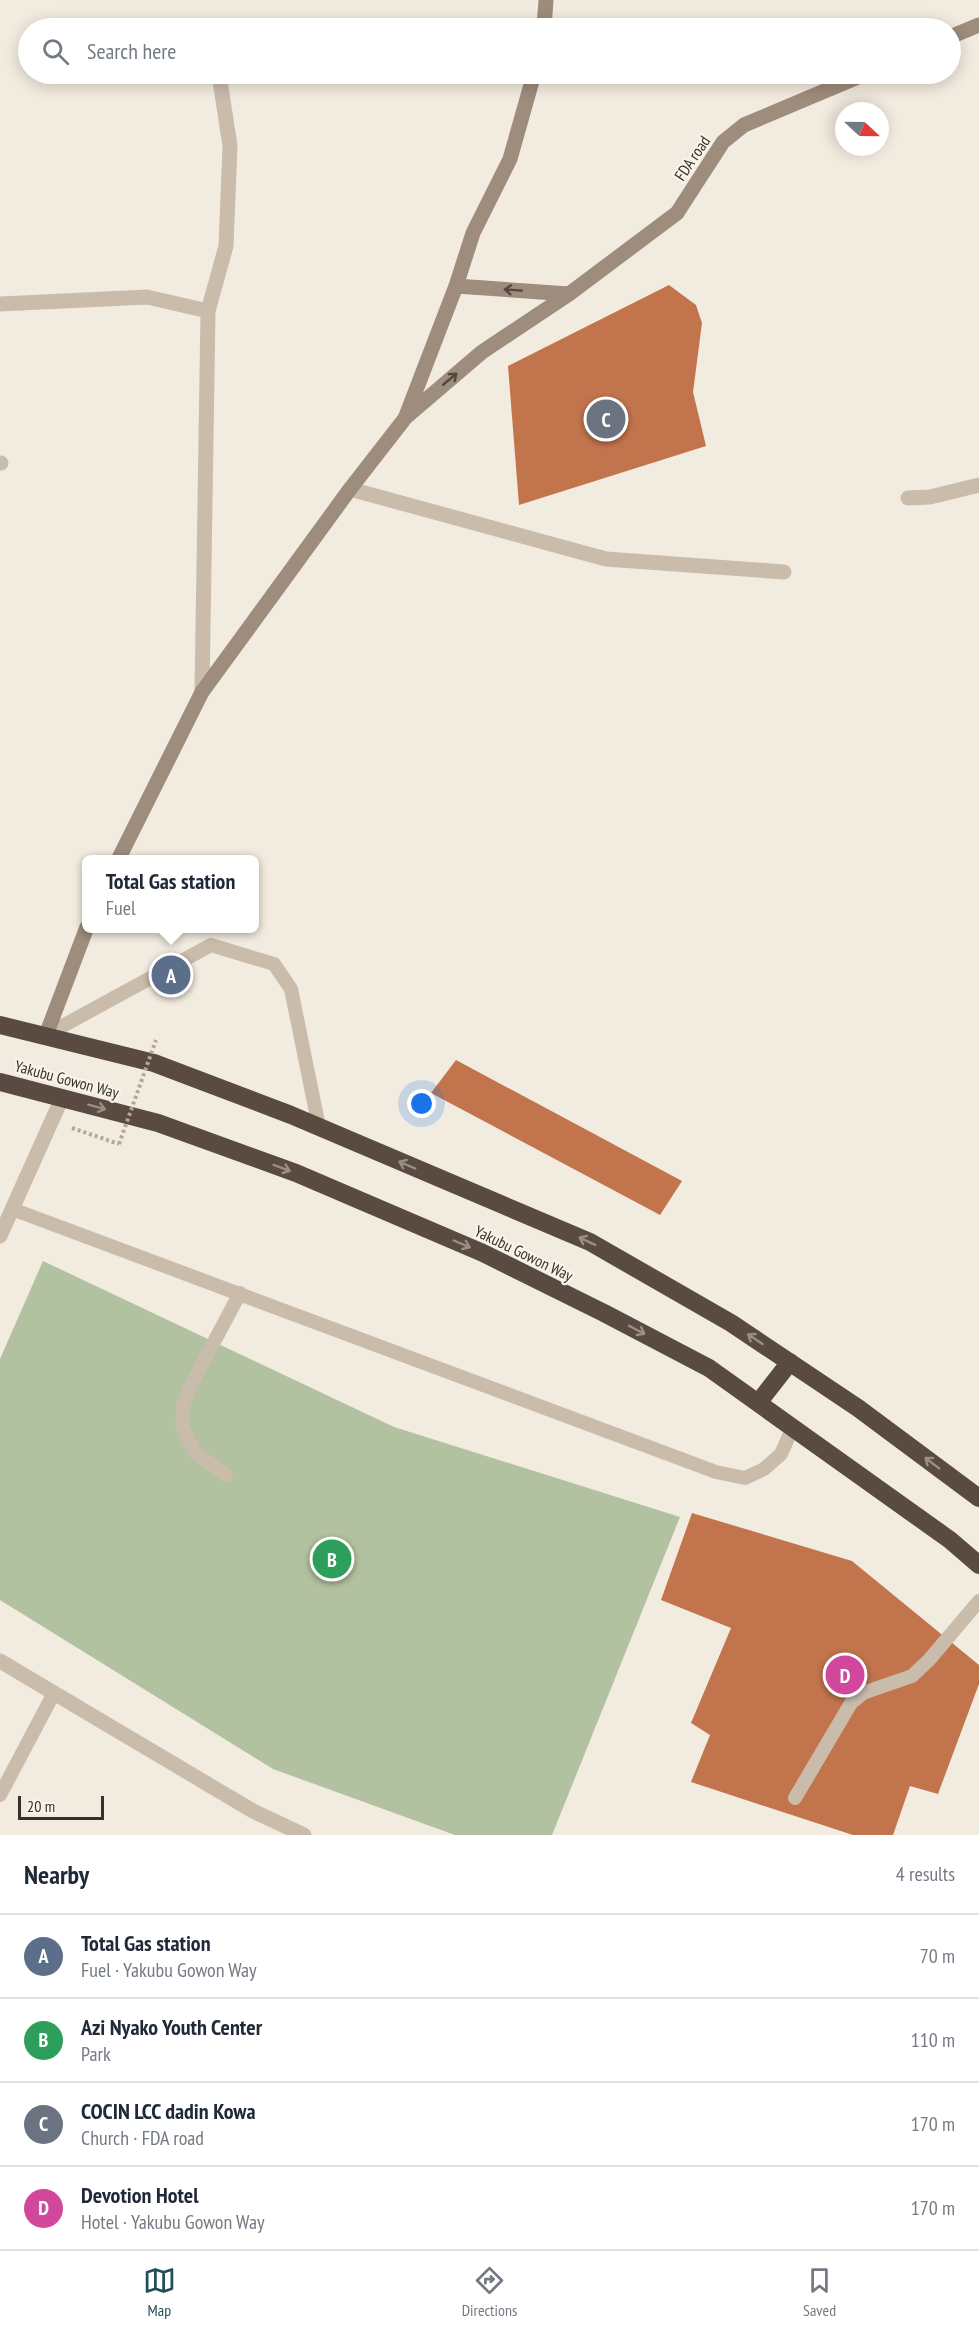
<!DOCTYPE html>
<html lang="en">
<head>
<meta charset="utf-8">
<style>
  :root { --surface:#fff; --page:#f6f6f7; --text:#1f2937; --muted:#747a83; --line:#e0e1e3; --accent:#204f58 }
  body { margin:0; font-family:"PT Sans Narrow",sans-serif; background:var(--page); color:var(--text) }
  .compass { position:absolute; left:835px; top:102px; width:54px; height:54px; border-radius:50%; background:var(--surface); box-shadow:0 3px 15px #0003; rotate:112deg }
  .scale { position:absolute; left:18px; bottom:15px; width:86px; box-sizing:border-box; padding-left:6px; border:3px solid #38302a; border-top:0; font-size:16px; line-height:21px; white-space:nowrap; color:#38302a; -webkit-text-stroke:4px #faf4eb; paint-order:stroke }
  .you { position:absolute; left:422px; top:1104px; width:21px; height:21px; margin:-15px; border:4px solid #fff; border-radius:50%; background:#1a73e8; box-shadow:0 0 0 9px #1a73e833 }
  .badge { display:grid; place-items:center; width:39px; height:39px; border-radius:50%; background:var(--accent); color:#fff; font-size:20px; font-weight:700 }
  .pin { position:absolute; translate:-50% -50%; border:3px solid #fff; box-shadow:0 2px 6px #0006 }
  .popup { position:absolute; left:82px; top:855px; width:177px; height:78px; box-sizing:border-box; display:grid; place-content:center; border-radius:9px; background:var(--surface); filter:drop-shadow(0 2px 4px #0005); font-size:20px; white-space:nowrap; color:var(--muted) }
  .popup b { font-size:22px; color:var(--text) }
  .popup::after { content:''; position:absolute; left:50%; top:100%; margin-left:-12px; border:12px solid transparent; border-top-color:var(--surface) }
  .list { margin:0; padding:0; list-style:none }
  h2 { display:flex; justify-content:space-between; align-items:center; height:78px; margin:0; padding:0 24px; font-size:26px }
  h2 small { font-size:20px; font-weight:400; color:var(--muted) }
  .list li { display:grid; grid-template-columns:39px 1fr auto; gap:18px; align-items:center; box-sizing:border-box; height:84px; padding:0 24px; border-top:2px solid var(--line) }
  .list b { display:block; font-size:22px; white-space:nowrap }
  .list p { margin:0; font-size:20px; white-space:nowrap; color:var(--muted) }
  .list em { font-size:20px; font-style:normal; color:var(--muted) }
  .icon { flex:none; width:33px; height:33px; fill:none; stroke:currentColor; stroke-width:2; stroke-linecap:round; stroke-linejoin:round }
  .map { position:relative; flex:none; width:979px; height:1835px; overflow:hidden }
  .search { position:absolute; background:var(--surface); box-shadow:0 3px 15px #0003; left:18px; right:18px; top:18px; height:66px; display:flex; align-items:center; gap:15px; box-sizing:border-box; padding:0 21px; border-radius:33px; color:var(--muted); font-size:22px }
  .sheet { height:414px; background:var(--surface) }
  nav { display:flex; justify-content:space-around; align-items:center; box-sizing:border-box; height:84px; border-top:2px solid var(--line); background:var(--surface); font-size:16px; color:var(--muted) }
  nav a { display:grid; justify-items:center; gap:3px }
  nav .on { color:var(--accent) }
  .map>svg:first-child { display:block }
  .green { fill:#b2c19f }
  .building { fill:#c2754d }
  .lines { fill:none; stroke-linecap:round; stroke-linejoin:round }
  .path { stroke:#b6a695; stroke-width:4; stroke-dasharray:3 3; stroke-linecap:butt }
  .lane { stroke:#cabcab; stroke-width:14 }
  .street { stroke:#cabcab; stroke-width:15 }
  .secondary { stroke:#9e8c7c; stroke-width:15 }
  .highway { stroke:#594b41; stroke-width:18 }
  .path-bridge { stroke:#b6a695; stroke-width:4; stroke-dasharray:3 3; stroke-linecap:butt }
  .oneway { stroke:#52473e }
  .oneway2 { stroke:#998f85 }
  .labels { text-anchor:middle; stroke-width:4.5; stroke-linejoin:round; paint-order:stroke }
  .street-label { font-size:16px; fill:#38302a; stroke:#faf4eb }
</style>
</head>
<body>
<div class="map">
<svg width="979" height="1835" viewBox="0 0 979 1835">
  <rect width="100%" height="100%" fill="#f2ebdf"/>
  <!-- green -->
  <path class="green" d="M43 1261 394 1427 680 1517 552 1835H455L273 1769 0 1600V1359Z"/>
  <!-- building -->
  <path class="building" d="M669 285 696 305 702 323 693 392 706 446 519 505 508 366Z
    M456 1060 682 1181 660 1215 431 1093Z
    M692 1513 852 1561 979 1665V1684L938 1794 910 1786 893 1835H853L691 1782 710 1735 691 1723 731 1628 661 1600Z"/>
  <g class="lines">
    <!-- path -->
    <path class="path" d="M72 1128 119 1144"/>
    <!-- lane -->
    <path class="lane" d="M46 1035 211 945 274 964 291 989 319 1127
      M12 1209 716 1472 745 1478 764 1469 781 1454 793 1427
      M226 1475 195 1453 182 1426 183 1406 190 1387 240 1293
      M0 1795 54 1693
      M795 1798 851 1703 863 1693 912 1676 929 1660 979 1601"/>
    <!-- street -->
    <path class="street" d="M0 304 147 297 208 311
      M0 463H1
      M350 489 606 559 784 572
      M908 498 930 497 979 485
      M202 692 208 311 226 246 230 146 219 74
      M0 1236 62 1098
      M0 1661 253 1811 304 1835"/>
    <!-- secondary -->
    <path class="secondary" d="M544 28 546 0
      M950 37 979 25
      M456 286 569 294
      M406 416 456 286 473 233 510 159 534 74
      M118 860 202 692 350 489 406 417 482 352 569 294 677 213 723 142 744 125 865 74
      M46 1035 87 927"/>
    <!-- highway -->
    <path class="highway" d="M0 1025 154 1063 291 1115 590 1242 731 1323 858 1408 979 1498
      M0 1082 158 1123 296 1173 483 1253 604 1313 709 1368 950 1540 979 1565
      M758 1403 790 1362"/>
    <!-- path-bridge -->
    <path class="path-bridge" d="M119 1144 156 1040"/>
  </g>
  <!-- one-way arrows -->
  <defs><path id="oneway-shaft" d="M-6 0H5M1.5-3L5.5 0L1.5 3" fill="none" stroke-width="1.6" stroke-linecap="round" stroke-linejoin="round" transform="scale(1.5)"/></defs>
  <g class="oneway">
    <use href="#oneway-shaft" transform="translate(513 290) rotate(-176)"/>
    <use href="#oneway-shaft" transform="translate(450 379) rotate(-40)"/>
  </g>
  <g class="oneway2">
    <use href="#oneway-shaft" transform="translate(97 1107) rotate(15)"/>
    <use href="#oneway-shaft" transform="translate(407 1165) rotate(-157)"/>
    <use href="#oneway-shaft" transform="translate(282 1168) rotate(20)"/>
    <use href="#oneway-shaft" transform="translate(587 1241) rotate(-155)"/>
    <use href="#oneway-shaft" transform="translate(462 1244) rotate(23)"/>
    <use href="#oneway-shaft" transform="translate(637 1330) rotate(28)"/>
    <use href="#oneway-shaft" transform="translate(755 1339) rotate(-146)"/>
    <use href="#oneway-shaft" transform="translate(932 1463) rotate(-143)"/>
  </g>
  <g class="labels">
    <!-- street labels -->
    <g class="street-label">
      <text transform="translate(692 158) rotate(-56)" y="6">FDA road</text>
      <text transform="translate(67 1079) rotate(15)" y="6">Yakubu Gowon Way</text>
      <text transform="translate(524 1253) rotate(26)" y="6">Yakubu Gowon Way</text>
    </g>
  </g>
</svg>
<svg class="compass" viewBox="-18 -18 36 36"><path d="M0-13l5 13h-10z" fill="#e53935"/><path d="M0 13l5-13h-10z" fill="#747a83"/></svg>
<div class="scale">20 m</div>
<div class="you"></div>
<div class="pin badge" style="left:171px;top:975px;background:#5c6f8a">A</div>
<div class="popup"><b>Total Gas station</b>Fuel</div>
<div class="pin badge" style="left:332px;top:1559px;background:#2e9e5b">B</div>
<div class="pin badge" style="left:606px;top:419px;background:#6b7280">C</div>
<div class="pin badge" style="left:845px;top:1675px;background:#d1479c">D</div>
<div class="search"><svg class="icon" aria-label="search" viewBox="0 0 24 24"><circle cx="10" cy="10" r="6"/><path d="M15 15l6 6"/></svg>Search here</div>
</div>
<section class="sheet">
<h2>Nearby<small>4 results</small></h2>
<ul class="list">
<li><span class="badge" style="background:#5c6f8a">A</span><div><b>Total Gas station</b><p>Fuel · Yakubu Gowon Way</p></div><em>70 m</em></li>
<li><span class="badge" style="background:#2e9e5b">B</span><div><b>Azi Nyako Youth Center</b><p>Park</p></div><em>110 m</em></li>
<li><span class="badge" style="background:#6b7280">C</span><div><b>COCIN LCC dadin Kowa</b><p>Church · FDA road</p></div><em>170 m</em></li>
<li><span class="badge" style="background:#d1479c">D</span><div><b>Devotion Hotel</b><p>Hotel · Yakubu Gowon Way</p></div><em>170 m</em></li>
</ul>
</section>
<nav>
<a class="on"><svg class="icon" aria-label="map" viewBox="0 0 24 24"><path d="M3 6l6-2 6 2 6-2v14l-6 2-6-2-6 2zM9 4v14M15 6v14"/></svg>Map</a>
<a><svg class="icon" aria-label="directions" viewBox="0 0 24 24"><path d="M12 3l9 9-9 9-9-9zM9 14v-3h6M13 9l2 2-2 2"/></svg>Directions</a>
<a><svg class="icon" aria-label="saved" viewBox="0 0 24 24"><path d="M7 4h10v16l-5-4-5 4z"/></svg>Saved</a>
</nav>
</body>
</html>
